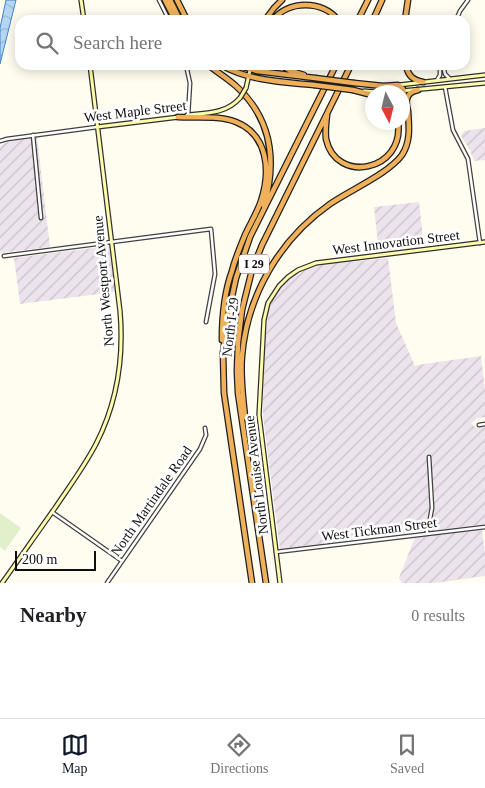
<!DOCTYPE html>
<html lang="en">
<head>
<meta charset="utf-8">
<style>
  :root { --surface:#fff; --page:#f2f2f2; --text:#202124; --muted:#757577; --line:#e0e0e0; --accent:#111827 }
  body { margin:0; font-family:Georgia,serif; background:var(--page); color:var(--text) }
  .compass { position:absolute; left:365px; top:85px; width:45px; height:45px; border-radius:50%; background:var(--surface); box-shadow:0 2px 12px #0003; rotate:173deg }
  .scale { position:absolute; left:15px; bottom:12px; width:81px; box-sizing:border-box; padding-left:5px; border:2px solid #0e0e0e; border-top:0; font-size:14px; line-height:18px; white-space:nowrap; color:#0e0e0e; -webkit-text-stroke:4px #fff; paint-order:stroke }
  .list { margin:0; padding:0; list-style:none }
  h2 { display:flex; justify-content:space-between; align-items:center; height:65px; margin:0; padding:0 20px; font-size:21px }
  h2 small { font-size:16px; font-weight:400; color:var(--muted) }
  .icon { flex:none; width:28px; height:28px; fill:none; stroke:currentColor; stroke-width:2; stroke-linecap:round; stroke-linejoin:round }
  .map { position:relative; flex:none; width:485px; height:583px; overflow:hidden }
  .search { position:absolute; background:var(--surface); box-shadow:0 2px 12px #0003; left:15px; right:15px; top:15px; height:55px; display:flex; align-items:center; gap:12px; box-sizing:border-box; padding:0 18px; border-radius:15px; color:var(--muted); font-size:19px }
  .sheet { height:135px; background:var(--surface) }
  nav { display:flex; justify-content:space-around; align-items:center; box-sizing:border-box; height:70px; border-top:1px solid var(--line); background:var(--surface); font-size:14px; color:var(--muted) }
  nav a { display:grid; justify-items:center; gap:2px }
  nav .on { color:var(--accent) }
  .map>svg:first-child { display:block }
  .industrial { fill:url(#industrial-furrows) }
  .pitch { fill:#dff0cb }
  .water { fill:url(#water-waves); stroke:#3e82ca }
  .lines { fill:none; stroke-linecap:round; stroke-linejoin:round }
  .street-casing { stroke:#414141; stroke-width:5 }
  .secondary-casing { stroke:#303030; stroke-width:5.5 }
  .highway-casing { stroke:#1f1f1f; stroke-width:7 }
  .street { stroke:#fff; stroke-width:2.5 }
  .secondary { stroke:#fdfdac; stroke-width:3 }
  .highway { stroke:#f1b15b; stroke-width:4.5 }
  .secondary-bridge-casing { stroke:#303030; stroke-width:5.5; stroke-linecap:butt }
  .highway-bridge-casing { stroke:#1f1f1f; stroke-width:7; stroke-linecap:butt }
  .secondary-bridge { stroke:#fdfdac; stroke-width:3 }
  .highway-bridge { stroke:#f1b15b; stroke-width:4.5 }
  .labels { text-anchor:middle; stroke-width:5; stroke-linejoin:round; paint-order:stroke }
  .shield { fill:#fff; stroke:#565656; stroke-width:1 }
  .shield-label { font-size:12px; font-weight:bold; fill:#0e0e0e }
  .street-label { font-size:14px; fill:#0e0e0e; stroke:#fff }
</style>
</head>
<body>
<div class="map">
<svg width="485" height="583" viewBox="0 0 485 583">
  <defs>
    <pattern id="industrial-furrows" width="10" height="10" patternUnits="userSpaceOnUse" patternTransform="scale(1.25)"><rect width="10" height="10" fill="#ece3ec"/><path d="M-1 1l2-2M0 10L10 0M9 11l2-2" fill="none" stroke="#c9c2c9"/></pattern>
    <pattern id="water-waves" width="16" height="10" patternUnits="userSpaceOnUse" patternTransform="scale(1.25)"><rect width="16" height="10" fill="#b5d6f5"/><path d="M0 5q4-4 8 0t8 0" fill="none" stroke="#9ab6d1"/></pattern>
  </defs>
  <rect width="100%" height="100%" fill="#fffdf0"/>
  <!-- industrial -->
  <path class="industrial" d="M485 128V160L474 161 470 150 461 136 464 131Z
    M37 137 50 247 0 253V146L7 142Z
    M419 202 424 246 379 252 374 207Z
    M109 246 115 292 20 304 14 258Z
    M388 258 396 323 415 366 417 365 481 356 485 390V417L477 418 471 424 477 428 485 427V524L429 531V528L433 518 434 510V501L432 480 428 479 431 508 424 531 280 549 263 417V394L266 336 268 315 272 300 279 290 292 277 311 267 329 264Z
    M482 530 485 553V576L435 583H402L399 578 415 537Z"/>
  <!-- pitch -->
  <path class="pitch" d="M0 513 21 528 5 551 0 547Z"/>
  <!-- water -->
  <path class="water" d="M6 0H16L0 64V28Z"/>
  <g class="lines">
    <defs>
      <path id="street" d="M159 0 169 20
        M456 20 460 11 468 0
        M186 65 190 83 188 116
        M443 65 445 74 449 78
        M437 80 440 75V65
        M445 87 453 130 468 159 480 243
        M33 135 41 218
        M0 141 7 139 97 127
        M4 256 211 229 215 274 206 322
        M479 425 485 424
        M52 512 122 561
        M427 534V528L430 519 432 508 429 457
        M276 552 485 527
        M107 583 200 449 206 435 205 428"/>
      <path id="secondary" d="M81 0 84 20
        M399 85 485 75
        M246 88 250 70
        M364 91 378 92
        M391 92 485 83
        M187 115C206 113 226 114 240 98
        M97 127 179 117
        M2 583C20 558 37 533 55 508 69 487 84 467 96 444 117 403 124 357 120 311L90 65
        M280 583 259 415 264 320 268 303 279 286 288 277 298 270 316 263 485 242"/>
      <path id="highway" d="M165 0 175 20
        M170 0 180 20
        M177 0 187 20
        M265 20 274 8 282 0
        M273 20C288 0 323 0 338 20
        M358 20 368 0
        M373 20 382 0
        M405 20 408 0
        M208 65C217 72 227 78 236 86 272 119 277 161 264 206
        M221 65C249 81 283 82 314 85
        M237 65 257 71 315 78
        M281 65 291 71 304 75
        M406 65C408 76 413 80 423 82
        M354 83 383 86 398 85 403 89 405 101
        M353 90 372 95
        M327 115C326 123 325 131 326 139 336 185 405 171 398 122
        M178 117C196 118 220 115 236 122 268 135 271 171 261 201 257 213 250 224 245 235 240 247 235 259 232 271 224 293 222 317 222 340
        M245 417C243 397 240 376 242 356 247 295 280 239 330 204 350 190 388 174 402 155 411 141 409 126 408 111 407 107 406 103 407 99 408 94 413 91 418 90
        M252 583 224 393 223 353 228 315 236 278 250 237 336 65
        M266 583 238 393 237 371 238 342 242 310 252 270 262 245 351 65"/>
    </defs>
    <!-- street casing -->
    <use href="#street" class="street-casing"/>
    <!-- secondary casing -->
    <use href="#secondary" class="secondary-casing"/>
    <!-- highway casing -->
    <use href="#highway" class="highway-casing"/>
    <!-- street -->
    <use href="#street" class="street"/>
    <!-- secondary -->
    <use href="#secondary" class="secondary"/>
    <!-- highway -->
    <use href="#highway" class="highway"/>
    <defs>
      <path id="secondary-bridge" d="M240 98 246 88"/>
      <path id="highway-bridge" d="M315 78 354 83
        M314 85 353 90"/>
    </defs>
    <!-- secondary-bridge casing -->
    <use href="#secondary-bridge" class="secondary-bridge-casing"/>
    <!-- highway-bridge casing -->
    <use href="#highway-bridge" class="highway-bridge-casing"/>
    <!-- secondary-bridge -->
    <use href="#secondary-bridge" class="secondary-bridge"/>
    <!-- highway-bridge -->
    <use href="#highway-bridge" class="highway-bridge"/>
  </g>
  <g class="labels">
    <!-- shield labels -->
    <rect class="shield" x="239" y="254.5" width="30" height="19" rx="4"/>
    <g class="shield-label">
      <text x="254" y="268">I 29</text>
    </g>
    <!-- street labels -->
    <g class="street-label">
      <text transform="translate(135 111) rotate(-7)" y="5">West Maple Street</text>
      <text transform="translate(396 242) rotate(-7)" y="5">West Innovation Street</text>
      <text transform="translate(103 281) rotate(-95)" y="5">North Westport Avenue</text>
      <text transform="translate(230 327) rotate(-83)" y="5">North I-29</text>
      <text transform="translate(256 475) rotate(-97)" y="5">North Louise Avenue</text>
      <text transform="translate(151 501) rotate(-55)" y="5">North Martindale Road</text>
      <text transform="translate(379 529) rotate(-7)" y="5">West Tickman Street</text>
    </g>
  </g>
</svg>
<svg class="compass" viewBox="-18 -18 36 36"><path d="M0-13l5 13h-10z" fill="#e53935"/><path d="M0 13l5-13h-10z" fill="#757577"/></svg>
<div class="scale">200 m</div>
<div class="search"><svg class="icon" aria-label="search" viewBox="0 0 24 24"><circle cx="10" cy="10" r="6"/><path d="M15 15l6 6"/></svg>Search here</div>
</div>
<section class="sheet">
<h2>Nearby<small>0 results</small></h2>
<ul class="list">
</ul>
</section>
<nav>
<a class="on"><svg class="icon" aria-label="map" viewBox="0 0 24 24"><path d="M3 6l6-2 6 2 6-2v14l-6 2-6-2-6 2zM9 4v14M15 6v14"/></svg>Map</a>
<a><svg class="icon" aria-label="directions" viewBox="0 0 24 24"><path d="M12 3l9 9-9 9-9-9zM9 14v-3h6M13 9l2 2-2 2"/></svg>Directions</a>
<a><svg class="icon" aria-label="saved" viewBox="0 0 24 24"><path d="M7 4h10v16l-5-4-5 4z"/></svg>Saved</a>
</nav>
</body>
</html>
